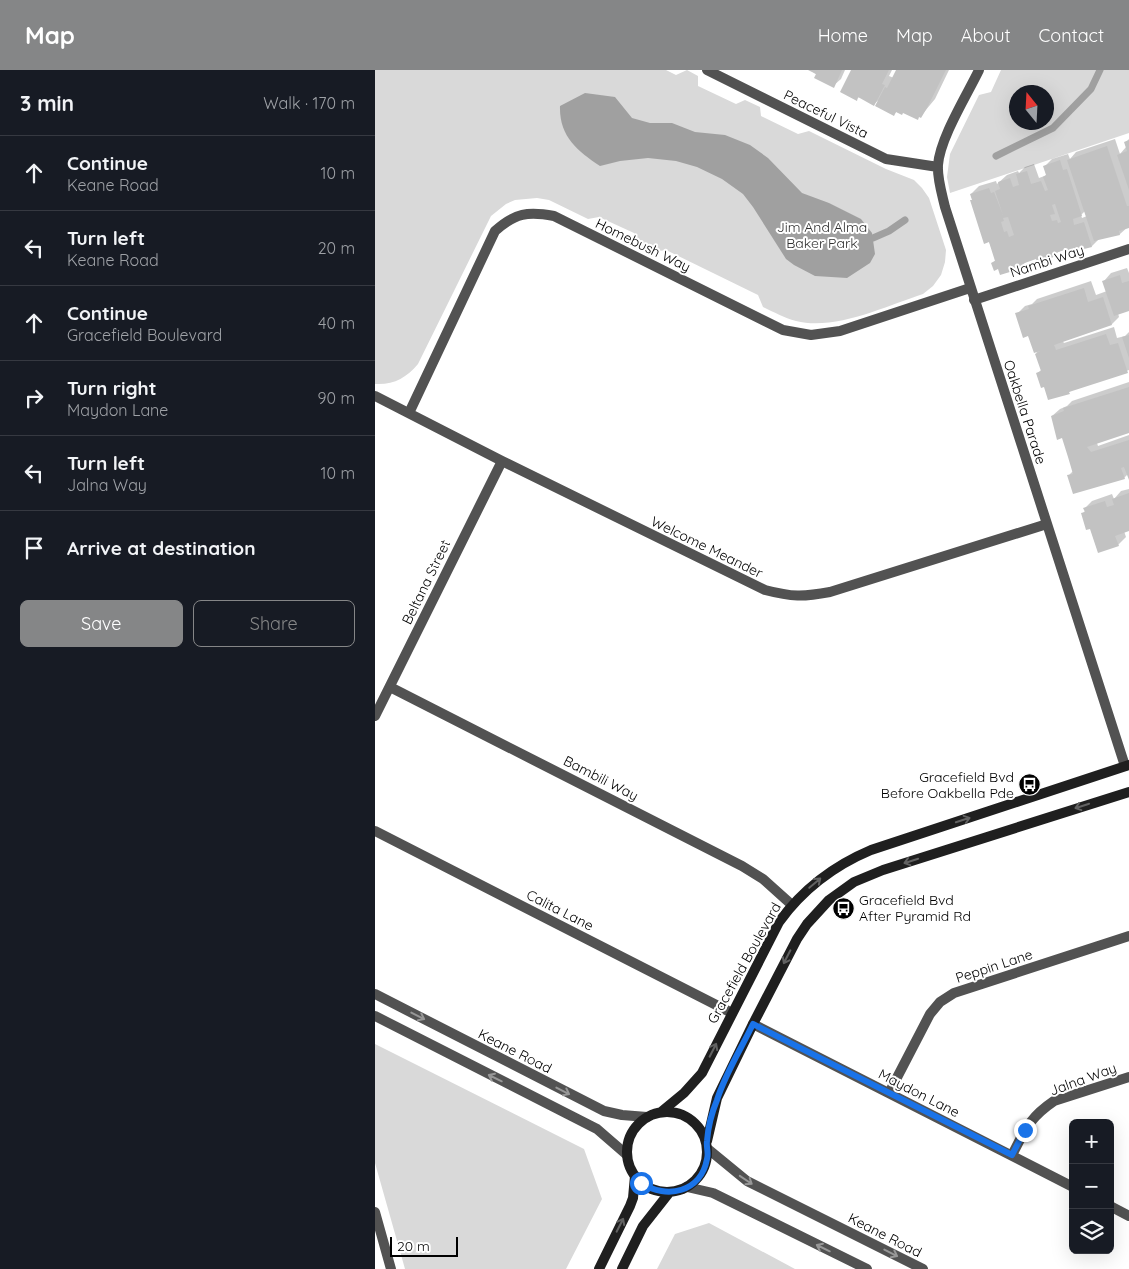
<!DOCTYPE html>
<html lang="en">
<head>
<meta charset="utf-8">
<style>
  :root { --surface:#171b24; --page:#20242c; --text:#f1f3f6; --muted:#9ea1a6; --line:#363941; --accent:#858687 }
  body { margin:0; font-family:Quicksand,sans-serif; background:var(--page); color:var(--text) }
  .controls { position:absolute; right:15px; bottom:15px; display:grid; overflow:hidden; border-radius:8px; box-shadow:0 5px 20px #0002 }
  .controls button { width:45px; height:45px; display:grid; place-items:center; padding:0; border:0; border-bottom:1px solid var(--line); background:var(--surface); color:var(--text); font:25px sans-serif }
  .compass { position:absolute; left:634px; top:15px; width:45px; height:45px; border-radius:50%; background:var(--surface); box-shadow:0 5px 20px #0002; rotate:342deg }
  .scale { position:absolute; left:15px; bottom:12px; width:68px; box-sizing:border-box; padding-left:5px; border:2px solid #000; border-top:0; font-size:14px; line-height:18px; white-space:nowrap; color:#000; -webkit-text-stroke:4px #fff; paint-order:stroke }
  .stop { position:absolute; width:15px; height:15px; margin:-11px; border:4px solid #1a73e8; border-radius:50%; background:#fff }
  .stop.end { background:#1a73e8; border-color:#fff; box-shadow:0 1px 5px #0008 }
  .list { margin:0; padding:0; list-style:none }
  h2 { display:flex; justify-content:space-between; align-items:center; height:65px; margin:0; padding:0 20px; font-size:21px }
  h2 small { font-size:16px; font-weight:400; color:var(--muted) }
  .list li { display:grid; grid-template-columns:32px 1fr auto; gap:15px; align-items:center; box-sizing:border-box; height:75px; padding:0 20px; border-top:1px solid var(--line) }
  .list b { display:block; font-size:19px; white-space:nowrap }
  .list p { margin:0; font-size:16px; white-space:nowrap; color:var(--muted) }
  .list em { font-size:16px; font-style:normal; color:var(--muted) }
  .actions { display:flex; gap:10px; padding:15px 20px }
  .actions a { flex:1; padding:11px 0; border:1px solid var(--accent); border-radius:8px; text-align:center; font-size:18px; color:var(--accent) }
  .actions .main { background:var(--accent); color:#fff }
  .icon { flex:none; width:28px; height:28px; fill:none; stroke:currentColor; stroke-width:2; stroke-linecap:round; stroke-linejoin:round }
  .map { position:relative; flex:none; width:754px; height:1199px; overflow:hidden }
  header { display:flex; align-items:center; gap:30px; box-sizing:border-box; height:70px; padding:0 25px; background:var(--accent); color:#fff }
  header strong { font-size:24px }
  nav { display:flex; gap:28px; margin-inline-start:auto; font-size:18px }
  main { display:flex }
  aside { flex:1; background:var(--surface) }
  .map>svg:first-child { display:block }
  .green { fill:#d9d9d9; fill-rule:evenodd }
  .water { fill:#a0a0a0 }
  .shadow { fill:#0003; fill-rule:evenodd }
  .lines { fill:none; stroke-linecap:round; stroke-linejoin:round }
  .stream { stroke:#a0a0a0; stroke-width:7 }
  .building { fill:#c2c2c2; fill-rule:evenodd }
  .lane { stroke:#525252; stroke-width:10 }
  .street { stroke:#525252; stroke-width:10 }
  .secondary { stroke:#1f1f1f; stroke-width:10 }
  .oneway { stroke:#626262 }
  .oneway2 { stroke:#979797 }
  .route { stroke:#1a73e8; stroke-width:6 }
  .labels { text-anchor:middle; stroke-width:4; stroke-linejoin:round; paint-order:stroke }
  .street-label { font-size:14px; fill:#000; stroke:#fff }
  .park-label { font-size:14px; fill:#303030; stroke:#fff }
  .poi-label { font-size:14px; fill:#000; stroke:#fff; text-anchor:end }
</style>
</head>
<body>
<header>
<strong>Map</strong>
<nav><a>Home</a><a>Map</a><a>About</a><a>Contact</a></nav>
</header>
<main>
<aside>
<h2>3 min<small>Walk · 170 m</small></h2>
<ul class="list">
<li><svg class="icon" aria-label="ahead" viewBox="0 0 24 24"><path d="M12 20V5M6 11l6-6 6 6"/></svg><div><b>Continue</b><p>Keane Road</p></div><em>10 m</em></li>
<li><svg class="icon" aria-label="left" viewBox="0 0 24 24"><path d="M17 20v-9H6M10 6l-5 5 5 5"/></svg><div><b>Turn left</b><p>Keane Road</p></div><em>20 m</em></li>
<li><svg class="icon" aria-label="ahead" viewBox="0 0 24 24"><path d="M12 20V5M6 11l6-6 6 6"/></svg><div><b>Continue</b><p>Gracefield Boulevard</p></div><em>40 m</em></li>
<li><svg class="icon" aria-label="right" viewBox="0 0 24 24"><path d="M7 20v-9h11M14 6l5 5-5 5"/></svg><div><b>Turn right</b><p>Maydon Lane</p></div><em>90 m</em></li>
<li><svg class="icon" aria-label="left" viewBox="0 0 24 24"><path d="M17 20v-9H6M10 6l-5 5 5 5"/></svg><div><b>Turn left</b><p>Jalna Way</p></div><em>10 m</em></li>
<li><svg class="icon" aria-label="arrive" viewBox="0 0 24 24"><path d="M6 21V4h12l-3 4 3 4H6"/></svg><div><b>Arrive at destination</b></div></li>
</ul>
<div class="actions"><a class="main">Save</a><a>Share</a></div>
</aside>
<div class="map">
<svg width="754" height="1199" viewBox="0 0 754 1199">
  <rect width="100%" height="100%" fill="#fff"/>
  <!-- green -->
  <path class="green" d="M0 0H291L301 5 312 0 323 6V16L361 34 370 30 385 37 386 46 423 64 434 61 511 99 539 110 547 118 554 128 571 180 570 192 566 205 558 216 548 224C511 236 460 261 421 251 409 248 399 242 388 237L383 225 291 180 278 182 263 174 259 163 224 147 213 149 174 130 162 128 140 130 131 134 116 146 43 294C31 308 19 315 0 314Z
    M626 0H754V63L575 123 572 107 575 84 604 25 616 22ZM642 22H672V52H642Z
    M0 974 209 1079 227 1129 191 1199H30L0 1093Z
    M334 1153 420 1199H282L300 1164Z"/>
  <!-- water -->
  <path class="water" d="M210 23 240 27 257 48 275 53H297L320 62 350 65 375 75 393 88 427 123 454 133 486 149 497 163 500 184 495 193 472 208 440 206 419 195 411 189 378 137 368 124 347 109 322 97 301 91 273 88 245 91 225 96C202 81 184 66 185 36Z"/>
  <!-- shadow -->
  <path class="shadow" d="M435 0H470L466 9 458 16Z
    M478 0H517L514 6 519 8 523 0H574L560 29 545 47 529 42 522 41 519 44 506 28 499 34 484 27 482 29Z
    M740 69 745 84 751 77V72L754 69V156L745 164 724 169 717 176 694 182 693 178 683 182 676 189 662 188 651 192 644 198H624L617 193 621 190 596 124 604 116 621 111 622 114 632 105 643 101 644 103 650 97 659 94 664 108 672 105 670 96 677 89 693 84 695 89 701 82ZM710 141 712 146 707 148 706 145Z
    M752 198 754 203V240L743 243 744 247 737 254 687 270 689 273 739 257 742 268 750 266 754 262V300L697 320 694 322 670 315 662 304 667 299 661 281 654 265 642 244 650 236 657 234 662 229 716 211 721 225 732 221 729 211 736 203Z
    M754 312V362L722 373 723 376 754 365V406L753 404 749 408 693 406 698 401 688 367 677 346 685 339 692 336 697 331Z
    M754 419V460L749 461 751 467 743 475 716 457 707 444 711 440 710 438 717 431 737 424 739 429 746 421Z"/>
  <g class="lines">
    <!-- stream -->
    <path class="stream" d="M621 86 678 58 716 19 725 0
      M498 168 514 161 530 150"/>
  </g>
  <!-- building -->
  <path class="building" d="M433 0H467L459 18 439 8 441 4Z
    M476 0H514L507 14 510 15 499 36 483 27 482 31 465 22Z
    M521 0H571L552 38 546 48 544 47 543 50 528 43 527 45 521 42 519 46 500 36 510 17 512 18Z
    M754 70V120L742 85 752 81 749 72Z
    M732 76 752 136H754V158L744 161 745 165 719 171 692 90Z
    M685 90 688 100 692 99 707 146 698 149 699 155 709 152 717 177 693 183 692 179 675 185 676 190 663 195 661 189 644 195 645 199 625 205 623 199 619 201 616 193 620 191 614 172 609 174 595 130H597L595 124 614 118 616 123 619 122 628 145 620 121 625 119 623 112 635 108 638 117 644 115 641 104 652 101 656 114 666 111 670 121 673 120 668 107 671 105 668 96ZM680 134 686 152 683 153 682 150 677 151 675 145 680 144 677 135ZM633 147 639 165 634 167 632 161 629 162 626 152 629 151 628 148Z
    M745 205 747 213 754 211V241L739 246 727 211Z
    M709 218 713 232 728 227 737 255 679 275 680 277 681 280 731 264 735 275 743 273 753 303 694 322 695 324 673 330 669 317 666 318 661 303 666 301 660 284 665 281 659 283 653 266 648 268 640 243 654 239 653 236Z
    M754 265V288L747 267Z
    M754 317V363L712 377 716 382 754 370V410L749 397 746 398 750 409 698 424 692 405 698 404 693 387 687 368 682 370 676 346 689 341 688 338Z
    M754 423V461L740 466 744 476 723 483 715 459 711 460 706 443 710 442 708 438 730 431 732 437 739 435 737 429Z"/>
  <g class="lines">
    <!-- lane -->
    <path class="lane" d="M599 230 754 179
      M0 761 357 943
      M378 954 698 1117
      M514 1023 555 944 565 932 579 923 754 866
      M735 1136 754 1146
      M0 1142 16 1199"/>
    <!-- street -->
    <path class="street" d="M332 0 511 89 563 97
      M604 0C592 25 565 68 563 95 562 108 567 124 570 137L750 696
      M0 326 127 391 390 520C417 527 428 527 455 522L672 454
      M34 343 120 161C140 143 153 141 179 146L408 260 436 265 465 261 595 218
      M15 617 367 796 388 809 417 835
      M0 646 127 391
      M0 924 229 1041 247 1045 272 1047
      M0 946 222 1059 252 1085
      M333 1079 372 1111 548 1199
      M637 1085C650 1060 654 1048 679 1031L754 1007
      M312 1117 338 1123 492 1199"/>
    <!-- secondary -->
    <path class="secondary" d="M252 1082a40 40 0 1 1 80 0a40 40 0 1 1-80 0Z
      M286 1042 309 1023 327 1003 404 852C428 819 458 796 496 780L754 695
      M332 1071 342 1028 378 954 422 869 432 854 454 830 479 812 508 800 754 722
      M224 1199 255 1136 258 1128 260 1106
      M247 1199 268 1156 294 1123"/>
  </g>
  <!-- one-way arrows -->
  <defs><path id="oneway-shaft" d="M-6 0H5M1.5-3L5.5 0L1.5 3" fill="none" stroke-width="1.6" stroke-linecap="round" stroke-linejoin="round" transform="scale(1.25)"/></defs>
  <g class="oneway">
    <use href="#oneway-shaft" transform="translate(707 736) rotate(162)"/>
    <use href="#oneway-shaft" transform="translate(588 750) rotate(-18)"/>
    <use href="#oneway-shaft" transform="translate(536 791) rotate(162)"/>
    <use href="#oneway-shaft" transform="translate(440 813) rotate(-40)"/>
    <use href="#oneway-shaft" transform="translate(412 887) rotate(117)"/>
    <use href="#oneway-shaft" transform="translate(338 980) rotate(-63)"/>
    <use href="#oneway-shaft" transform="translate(245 1155) rotate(-63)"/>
  </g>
  <g class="oneway2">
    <use href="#oneway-shaft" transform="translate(43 946) rotate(27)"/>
    <use href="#oneway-shaft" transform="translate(120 1008) rotate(-154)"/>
    <use href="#oneway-shaft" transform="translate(188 1021) rotate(27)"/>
    <use href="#oneway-shaft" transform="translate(371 1110) rotate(34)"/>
    <use href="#oneway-shaft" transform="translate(448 1178) rotate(-154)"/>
    <use href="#oneway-shaft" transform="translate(516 1183) rotate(27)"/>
  </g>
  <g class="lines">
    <!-- route -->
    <path class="route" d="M266 1113C292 1130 326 1122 332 1089 334 1083 331 1077 332 1071 333 1058 337 1042 342 1030 350 1004 366 979 378 954L637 1085 650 1060"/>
  </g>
  <!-- icons -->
  <defs>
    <symbol id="bus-disc" viewBox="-11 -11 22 22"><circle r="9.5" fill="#000" stroke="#fff"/><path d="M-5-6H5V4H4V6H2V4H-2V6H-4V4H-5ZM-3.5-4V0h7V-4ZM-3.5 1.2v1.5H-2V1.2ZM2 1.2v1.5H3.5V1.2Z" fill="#fff"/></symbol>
  </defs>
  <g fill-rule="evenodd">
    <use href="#bus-disc" x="642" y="702" width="25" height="25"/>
    <use href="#bus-disc" x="456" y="826" width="25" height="25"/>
  </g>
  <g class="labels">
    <!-- street labels -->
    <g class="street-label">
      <text transform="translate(451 44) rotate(26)" y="5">Peaceful Vista</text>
      <text transform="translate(268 175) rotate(26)" y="5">Homebush Way</text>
      <text transform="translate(672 191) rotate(-18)" y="5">Nambi Way</text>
      <text transform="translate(650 342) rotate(72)" y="5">Oakbella Parade</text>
      <text transform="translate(332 477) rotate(26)" y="5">Welcome Meander</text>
      <text transform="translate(51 512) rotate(-64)" y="5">Beltana Street</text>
      <text transform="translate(226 708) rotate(27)" y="5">Bambili Way</text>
      <text transform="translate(185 840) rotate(27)" y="5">Calita Lane</text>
      <text transform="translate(369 893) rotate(-61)" y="5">Gracefield Boulevard</text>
      <text transform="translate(619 896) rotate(-18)" y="5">Peppin Lane</text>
      <text transform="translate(140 981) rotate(27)" y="5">Keane Road</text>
      <text transform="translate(708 1009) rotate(-20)" y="5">Jalna Way</text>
      <text transform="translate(544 1023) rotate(27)" y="5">Maydon Lane</text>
      <text transform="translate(510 1165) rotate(27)" y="5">Keane Road</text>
    </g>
    <!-- park labels -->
    <g class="park-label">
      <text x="447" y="162">Jim And Alma<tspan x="447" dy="16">Baker Park</tspan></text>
    </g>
    <!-- poi labels -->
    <g class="poi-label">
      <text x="639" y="712">Gracefield Bvd<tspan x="639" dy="16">Before Oakbella Pde</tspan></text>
      <text x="484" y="835" text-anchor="start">Gracefield Bvd<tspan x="484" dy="16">After Pyramid Rd</tspan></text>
    </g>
  </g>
</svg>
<div class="controls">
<button>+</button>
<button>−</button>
<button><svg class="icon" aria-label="layers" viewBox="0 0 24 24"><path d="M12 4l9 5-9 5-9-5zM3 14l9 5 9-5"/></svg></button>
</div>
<svg class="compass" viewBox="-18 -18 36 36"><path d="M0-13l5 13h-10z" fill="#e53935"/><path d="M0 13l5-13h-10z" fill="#9ea1a6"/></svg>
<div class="scale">20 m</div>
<div class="stop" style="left:266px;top:1113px"></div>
<div class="stop end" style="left:650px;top:1060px"></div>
</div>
</main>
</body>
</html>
